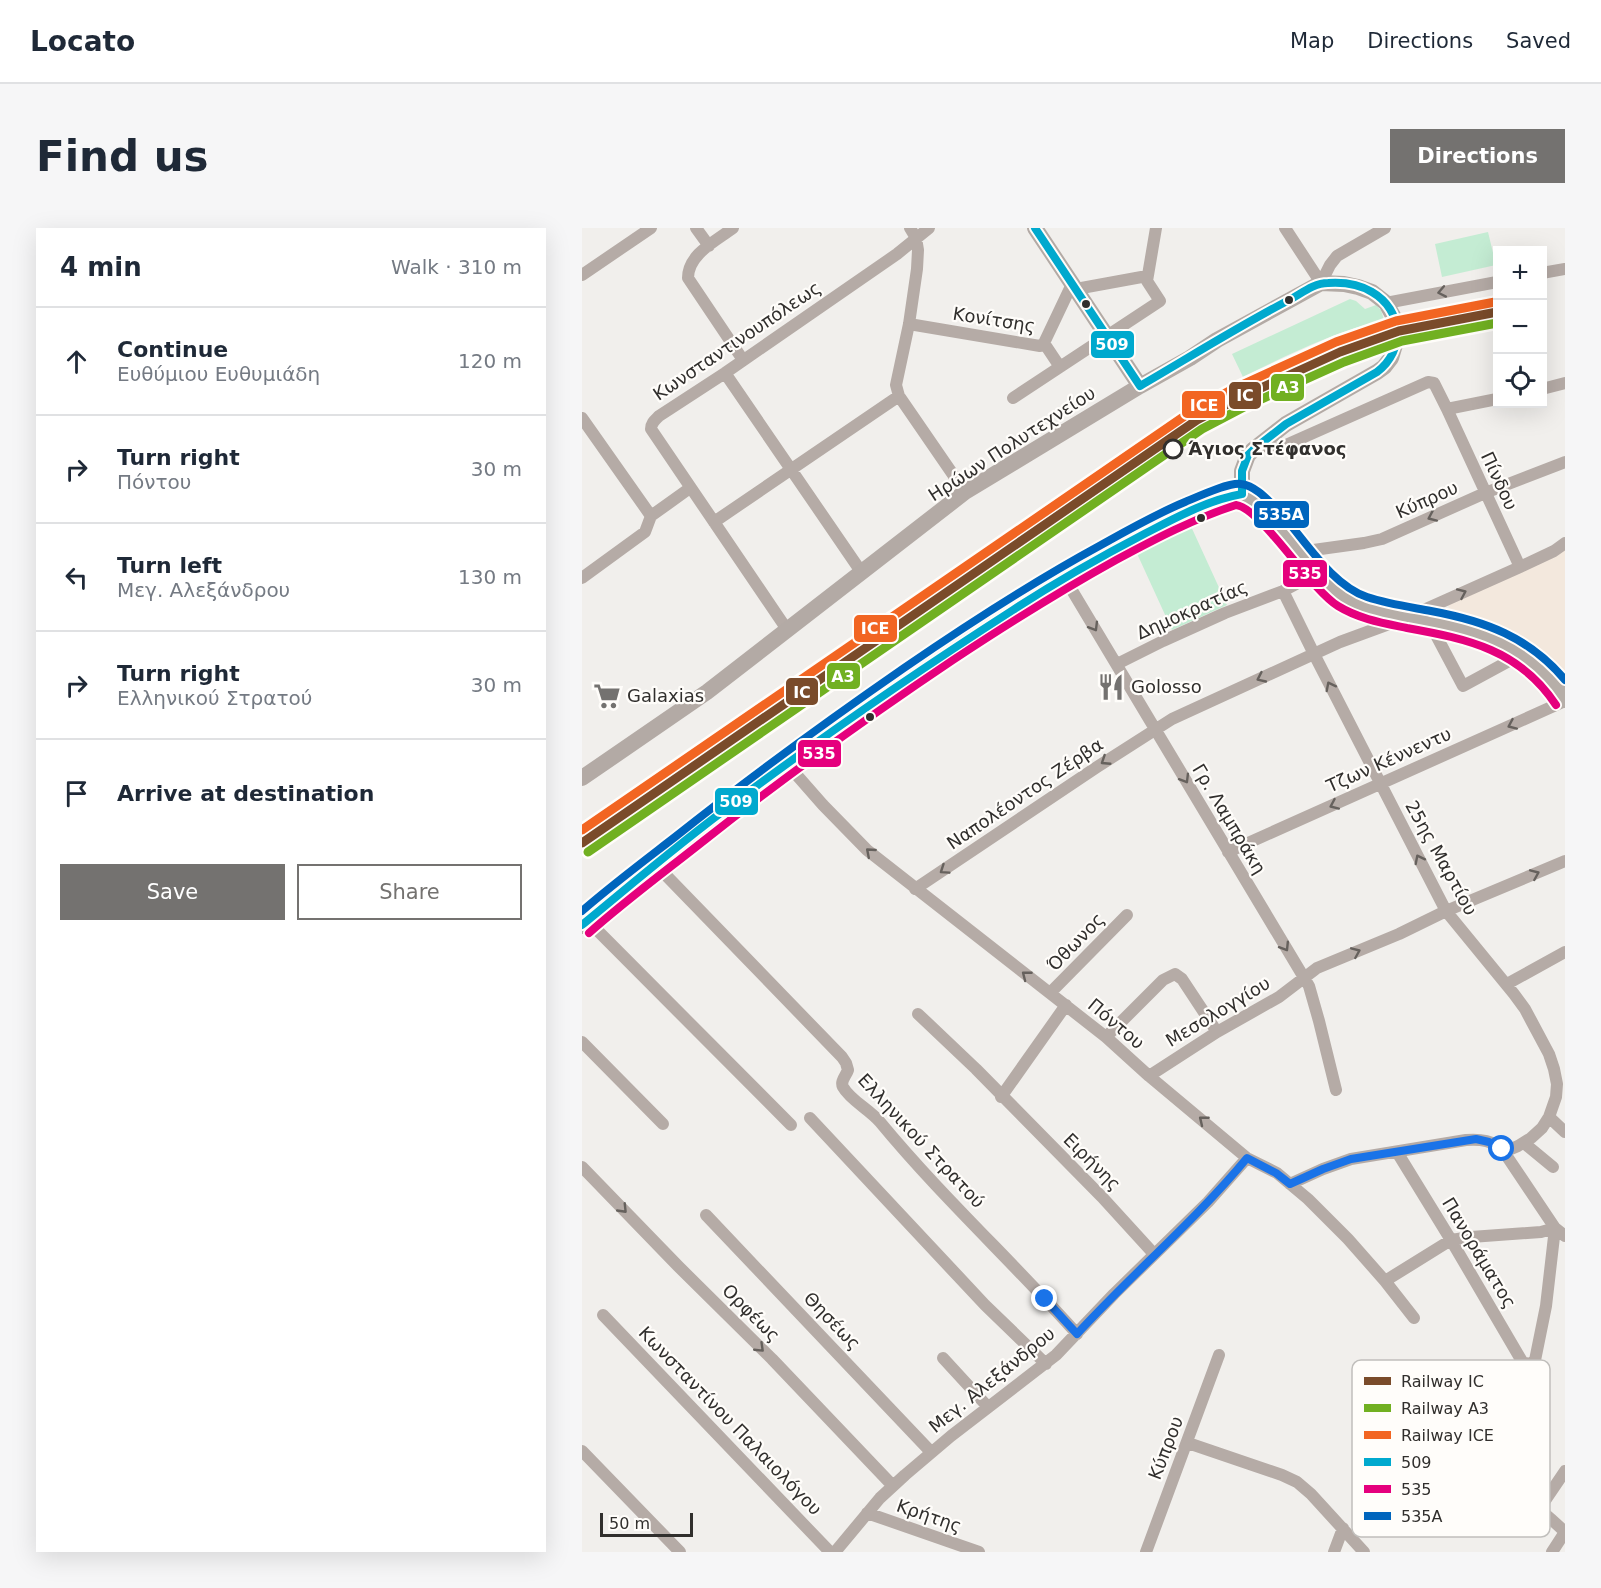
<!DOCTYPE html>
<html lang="en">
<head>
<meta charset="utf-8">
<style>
  :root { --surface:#fff; --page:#f6f6f7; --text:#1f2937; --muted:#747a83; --line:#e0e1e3; --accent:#747270 }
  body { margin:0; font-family:"DejaVu Sans",sans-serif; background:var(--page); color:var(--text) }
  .controls { position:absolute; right:18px; top:18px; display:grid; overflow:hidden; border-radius:0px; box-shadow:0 6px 24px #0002 }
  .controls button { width:54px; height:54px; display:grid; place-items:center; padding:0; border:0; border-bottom:2px solid var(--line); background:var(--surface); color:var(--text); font:30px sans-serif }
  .scale { position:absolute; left:18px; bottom:15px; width:93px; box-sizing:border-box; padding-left:6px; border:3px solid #312f2d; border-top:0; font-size:16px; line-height:21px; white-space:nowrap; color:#312f2d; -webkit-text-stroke:4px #fffdfa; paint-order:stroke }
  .stop { position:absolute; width:18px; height:18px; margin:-14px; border:4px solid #1a73e8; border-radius:50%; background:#fff }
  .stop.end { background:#1a73e8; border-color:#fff; box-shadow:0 2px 6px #0008 }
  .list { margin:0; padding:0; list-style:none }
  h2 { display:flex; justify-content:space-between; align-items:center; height:78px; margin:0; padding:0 24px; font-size:26px }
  h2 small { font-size:20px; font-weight:400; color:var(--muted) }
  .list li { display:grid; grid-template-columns:39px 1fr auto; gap:18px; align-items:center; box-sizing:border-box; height:108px; padding:0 24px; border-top:2px solid var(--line) }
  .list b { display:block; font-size:22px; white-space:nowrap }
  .list p { margin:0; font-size:20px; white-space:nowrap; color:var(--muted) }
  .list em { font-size:20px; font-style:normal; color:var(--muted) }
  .actions { display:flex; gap:12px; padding:18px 24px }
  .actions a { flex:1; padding:14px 0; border:2px solid var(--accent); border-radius:0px; text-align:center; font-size:21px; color:var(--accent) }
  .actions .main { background:var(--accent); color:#fff }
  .icon { flex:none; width:33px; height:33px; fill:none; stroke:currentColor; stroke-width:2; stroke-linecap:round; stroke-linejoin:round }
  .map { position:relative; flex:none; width:983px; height:1324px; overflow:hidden; border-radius:0px }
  header { display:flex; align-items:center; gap:36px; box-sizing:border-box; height:84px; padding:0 30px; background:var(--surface); border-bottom:2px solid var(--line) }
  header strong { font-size:28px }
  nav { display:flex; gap:33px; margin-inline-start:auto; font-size:21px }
  .intro { display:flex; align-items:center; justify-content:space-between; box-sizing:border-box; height:144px; padding:0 36px }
  h1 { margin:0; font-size:42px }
  .button { padding:15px 27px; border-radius:0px; background:var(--accent); color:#fff; font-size:21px; font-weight:700 }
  main { display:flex; gap:36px; padding:0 36px }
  aside { flex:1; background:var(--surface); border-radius:0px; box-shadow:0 6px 24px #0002 }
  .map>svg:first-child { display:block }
  .education { fill:#f3e8dd }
  .green { fill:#c4ecd3 }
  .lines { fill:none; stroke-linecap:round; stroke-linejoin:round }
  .street { stroke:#b5aba6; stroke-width:12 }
  .secondary { stroke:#b3aaa5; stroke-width:16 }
  .primary { stroke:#b6aea8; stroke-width:18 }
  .bus-1-casing { stroke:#fffdfa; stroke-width:12 }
  .bus-2-casing { stroke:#fffdfa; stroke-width:12 }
  .bus-3-casing { stroke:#fffdfa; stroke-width:12 }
  .bus-1 { stroke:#00a9ce; stroke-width:8 }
  .bus-2 { stroke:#e5007d; stroke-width:8 }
  .bus-3 { stroke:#0065bd; stroke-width:8 }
  .rail-1-casing { stroke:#fffdfa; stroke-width:14 }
  .rail-2-casing { stroke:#fffdfa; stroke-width:14 }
  .rail-3-casing { stroke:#fffdfa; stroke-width:14 }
  .rail-1 { stroke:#7a4b2a; stroke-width:9 }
  .rail-2 { stroke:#71b021; stroke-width:9 }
  .rail-3 { stroke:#f26522; stroke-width:9 }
  .oneway { stroke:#66615d }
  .route { stroke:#1a73e8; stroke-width:8 }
  .bus-dot { fill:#312f2d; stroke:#fffdfa; stroke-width:2 }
  .stop-dot { fill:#fffdfa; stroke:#312f2d; stroke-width:3 }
  .labels { text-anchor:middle; stroke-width:4.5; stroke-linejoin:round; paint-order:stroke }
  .street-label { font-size:18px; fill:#312f2d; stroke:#fffdfa }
  .stop-label { font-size:18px; font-weight:bold; fill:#312f2d; stroke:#fffdfa; text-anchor:start }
  .poi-label { font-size:18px; fill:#312f2d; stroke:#fffdfa; text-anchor:start }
  .key { fill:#fffdfa; stroke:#c1bfbc; stroke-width:1.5 }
  .key-label { font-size:16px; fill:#312f2d }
  .line-badge { stroke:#fffdfa; stroke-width:2 }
  .badge-label { font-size:16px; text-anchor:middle; font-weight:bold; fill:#fff }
</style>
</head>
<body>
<header>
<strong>Locato</strong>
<nav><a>Map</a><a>Directions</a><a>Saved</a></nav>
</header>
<div class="intro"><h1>Find us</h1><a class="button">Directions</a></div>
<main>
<aside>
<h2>4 min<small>Walk · 310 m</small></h2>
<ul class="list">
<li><svg class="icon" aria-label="ahead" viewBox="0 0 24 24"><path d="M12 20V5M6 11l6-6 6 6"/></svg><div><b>Continue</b><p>Ευθύμιου Ευθυμιάδη</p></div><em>120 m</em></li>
<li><svg class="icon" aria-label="right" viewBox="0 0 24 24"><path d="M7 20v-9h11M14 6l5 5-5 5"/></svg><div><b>Turn right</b><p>Πόντου</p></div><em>30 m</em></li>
<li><svg class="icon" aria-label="left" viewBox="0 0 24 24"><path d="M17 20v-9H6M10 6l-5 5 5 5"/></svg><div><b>Turn left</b><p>Μεγ. Αλεξάνδρου</p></div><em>130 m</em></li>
<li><svg class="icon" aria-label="right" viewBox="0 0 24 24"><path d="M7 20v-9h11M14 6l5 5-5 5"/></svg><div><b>Turn right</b><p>Ελληνικού Στρατού</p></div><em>30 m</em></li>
<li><svg class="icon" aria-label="arrive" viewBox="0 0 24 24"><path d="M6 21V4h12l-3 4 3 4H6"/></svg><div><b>Arrive at destination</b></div></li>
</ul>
<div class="actions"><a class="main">Save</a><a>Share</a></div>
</aside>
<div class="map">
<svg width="983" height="1324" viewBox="0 0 983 1324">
  <rect width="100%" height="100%" fill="#f1efec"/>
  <!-- education -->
  <path class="education" d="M983 318V447H980L963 429 925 403 904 393 867 380 865 375Z"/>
  <!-- green -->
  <path class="green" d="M906 4 914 37 860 49 853 16Z
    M768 71 774 73 783 81 794 77 799 82 802 92C752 104 707 126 661 149L650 126Z
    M607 294 645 377 590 402 552 319Z"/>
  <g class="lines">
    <!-- street -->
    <path class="street" d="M114 0 127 18
      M151 0C134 13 106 26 106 50L161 132
      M328 0 334 10 336 22 335 41 327 96 314 157 317 168 383 264
      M703 0 739 55
      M960 45 983 41
      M0 47 69 0
      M739 55 748 37 755 28 803 0
      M494 61 565 48
      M804 75 915 54
      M327 96 458 118 462 115 490 56
      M462 115 478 139
      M143 145 280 345
      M960 161 983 155
      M431 170 578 73 565 53 574 0
      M865 181 938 339
      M0 190 69 288
      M678 216 688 220 695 221 846 154 852 155 865 181 915 171
      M132 294 317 168
      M717 324 782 315 800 311 903 265 983 234
      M732 341 716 355 701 363 732 426 864 683 932 766 943 781 967 826 972 841 975 856 974 869 967 889 960 900 949 910 936 918 922 924
      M482 349 727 758 737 793 754 862
      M0 350 63 304 69 288 108 260
      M853 395 852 401 855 409 881 458 940 426
      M206 403 69 201C69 195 73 192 77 188L143 145 315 26 347 0
      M535 436 581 413 643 385 701 363
      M205 536 241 577 285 622 524 809 567 848 665 930 695 945 726 971 766 1011 803 1053 832 1090
      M646 624 983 473
      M74 637 260 829 264 835 266 842C264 848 258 853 261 859 268 872 288 882 298 894 359 968 431 1034 495 1106
      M333 661 515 539 590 491 758 414 826 389 938 339 972 323 983 315
      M5 692 209 897
      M925 756 983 724
      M468 765 545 687
      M336 786 394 841 520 969 572 1026
      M524 809 581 752 593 746 600 751 635 804
      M0 814 81 896
      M567 848 635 804 697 769 735 740 817 706 864 683 983 633
      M419 869 484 777
      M967 889 983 904
      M228 890 403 1077 464 1136
      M942 915 971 939
      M815 924 869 1012 941 1135 952 1136
      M0 939 96 1038 190 1131 311 1258
      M708 956 741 941 769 931 884 912C898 911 912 912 922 924L973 1000 983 1008
      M124 987 349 1224
      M803 1053 869 1012 889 1009 959 1004 973 1000 964 1078 949 1152
      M21 1087 248 1324
      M361 1130 406 1179
      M606 1215 700 1247 715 1254 729 1266 782 1324
      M858 1217C904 1243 945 1267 983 1304
      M0 1223 98 1324
      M958 1280 983 1243
      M285 1285 397 1324
      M253 1324 298 1270 323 1247 369 1208 474 1127 532 1066 626 974 665 930
      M564 1324 637 1127
      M752 1324 761 1300
      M970 1324 983 1304"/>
    <!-- secondary -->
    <path class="secondary" d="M453 0 558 158
      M0 550 125 464 383 264 558 158 608 130 635 112 739 55 762 56 776 59 790 64 804 75 815 95 816 107 809 130 802 139 795 144 704 196 672 221 666 227 660 243V266"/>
    <!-- primary -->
    <path class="primary" d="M0 697C21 678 43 661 65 644 120 600 175 558 231 517 334 443 440 370 553 310 579 296 605 283 634 273 641 271 649 266 657 266 678 266 732 346 752 363 762 370 772 376 784 380 816 389 850 392 883 401 922 411 962 435 983 471"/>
    <defs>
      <path id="bus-1" d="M453 0 558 158
        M558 158C608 129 657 98 709 71 720 65 732 55 746 55 761 54 777 56 790 64 821 82 824 122 795 144L704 196 672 221 666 227 660 243V266
        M0 697C50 656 100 613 152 575 242 507 336 443 431 382 474 354 518 329 564 305 595 289 626 272 660 266"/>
      <path id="bus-2" d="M7 705C44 672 85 642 124 611 204 548 286 489 371 432 424 397 478 363 534 332 573 311 611 291 654 277 679 280 727 360 756 378 777 391 801 395 825 400 886 411 938 422 974 477"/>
      <path id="bus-3" d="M0 683C30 657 62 633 93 609 167 550 244 494 322 440 386 396 451 354 519 317 546 302 574 286 603 274 615 269 647 254 659 256 673 258 684 270 693 279 721 308 747 356 785 369 806 376 828 379 849 383 903 393 947 409 983 452"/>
    </defs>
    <!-- bus-1 casing -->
    <use href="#bus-1" class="bus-1-casing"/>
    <!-- bus-2 casing -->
    <use href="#bus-2" class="bus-2-casing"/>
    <!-- bus-3 casing -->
    <use href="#bus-3" class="bus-3-casing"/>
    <!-- bus-1 -->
    <use href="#bus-1" class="bus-1"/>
    <!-- bus-2 -->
    <use href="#bus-2" class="bus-2"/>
    <!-- bus-3 -->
    <use href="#bus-3" class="bus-3"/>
    <defs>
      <path id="rail-1" d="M0 615 615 192 657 170 758 124 817 103 915 84"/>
      <path id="rail-2" d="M6 624 620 201 662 179 762 134 820 113 915 95"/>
      <path id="rail-3" d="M0 602 610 183 653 160 754 114 814 93 913 74"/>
    </defs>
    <!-- rail-1 casing -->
    <use href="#rail-1" class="rail-1-casing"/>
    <!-- rail-2 casing -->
    <use href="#rail-2" class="rail-2-casing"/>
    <!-- rail-3 casing -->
    <use href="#rail-3" class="rail-3-casing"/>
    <!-- rail-1 -->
    <use href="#rail-1" class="rail-1"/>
    <!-- rail-2 -->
    <use href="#rail-2" class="rail-2"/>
    <!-- rail-3 -->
    <use href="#rail-3" class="rail-3"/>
  </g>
  <!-- one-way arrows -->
  <defs><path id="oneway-chevron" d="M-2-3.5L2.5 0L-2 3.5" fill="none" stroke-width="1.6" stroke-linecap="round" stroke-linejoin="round" transform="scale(1.5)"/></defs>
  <g class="oneway">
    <use href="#oneway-chevron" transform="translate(860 64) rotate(169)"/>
    <use href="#oneway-chevron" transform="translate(850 289) rotate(156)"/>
    <use href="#oneway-chevron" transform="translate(880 365) rotate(-24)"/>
    <use href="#oneway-chevron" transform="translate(512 399) rotate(59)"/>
    <use href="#oneway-chevron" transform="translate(679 450) rotate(155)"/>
    <use href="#oneway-chevron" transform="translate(748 458) rotate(-117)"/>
    <use href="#oneway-chevron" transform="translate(930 497) rotate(156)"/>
    <use href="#oneway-chevron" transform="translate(523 533) rotate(147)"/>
    <use href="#oneway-chevron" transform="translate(603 551) rotate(59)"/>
    <use href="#oneway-chevron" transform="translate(752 577) rotate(156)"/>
    <use href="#oneway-chevron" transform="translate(288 624) rotate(-139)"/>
    <use href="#oneway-chevron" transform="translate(837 631) rotate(-117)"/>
    <use href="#oneway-chevron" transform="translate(362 642) rotate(146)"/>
    <use href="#oneway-chevron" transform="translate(953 646) rotate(-23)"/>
    <use href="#oneway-chevron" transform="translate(703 719) rotate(58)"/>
    <use href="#oneway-chevron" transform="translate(774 724) rotate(-23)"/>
    <use href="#oneway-chevron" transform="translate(444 747) rotate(-142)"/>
    <use href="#oneway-chevron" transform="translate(621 892) rotate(-141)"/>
    <use href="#oneway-chevron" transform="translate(41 981) rotate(46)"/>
    <use href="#oneway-chevron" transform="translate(178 1120) rotate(44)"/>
  </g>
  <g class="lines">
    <!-- route -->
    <path class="route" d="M463 1071 495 1106C550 1046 613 993 665 930L694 945 708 956 741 941 769 931 894 911 907 914 920 921"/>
  </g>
  <!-- icons -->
  <defs>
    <symbol id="restaurant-bare" viewBox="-9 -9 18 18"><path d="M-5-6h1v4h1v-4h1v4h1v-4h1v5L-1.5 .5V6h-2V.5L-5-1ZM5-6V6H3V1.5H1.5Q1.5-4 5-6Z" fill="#747270" stroke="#fffdfa" stroke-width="2.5" paint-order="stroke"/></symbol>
    <symbol id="supermarket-bare" viewBox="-9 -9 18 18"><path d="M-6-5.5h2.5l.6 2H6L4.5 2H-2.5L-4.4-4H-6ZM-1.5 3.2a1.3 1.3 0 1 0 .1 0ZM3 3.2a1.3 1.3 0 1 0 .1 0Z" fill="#747270" stroke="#fffdfa" stroke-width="2.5" paint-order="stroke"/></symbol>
  </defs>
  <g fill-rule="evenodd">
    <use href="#restaurant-bare" x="510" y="440" width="38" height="38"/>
    <use href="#supermarket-bare" x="6" y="449" width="38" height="38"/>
  </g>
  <!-- markers -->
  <g class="bus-dot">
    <circle cx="707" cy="72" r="5"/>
    <circle cx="504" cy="76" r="5"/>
    <circle cx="619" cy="290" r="5"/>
    <circle cx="288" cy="489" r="5"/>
  </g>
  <circle class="stop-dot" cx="591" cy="221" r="9"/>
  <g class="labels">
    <!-- street labels -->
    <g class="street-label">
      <text transform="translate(412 92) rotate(9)" y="6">Κονίτσης</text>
      <text transform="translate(155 113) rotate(-34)" y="6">Κωνσταντινουπόλεως</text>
      <text transform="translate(430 216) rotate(-33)" y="6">Ηρώων Πολυτεχνείου</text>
      <text transform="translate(917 253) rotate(65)" y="6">Πίνδου</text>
      <text transform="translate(845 272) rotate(-24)" y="6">Κύπρου</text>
      <text transform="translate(610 382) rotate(-24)" y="6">Δημοκρατίας</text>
      <text transform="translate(807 532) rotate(-24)" y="6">Τζων Κέννεντυ</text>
      <text transform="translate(443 566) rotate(-34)" y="6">Ναπολέοντος Ζέρβα</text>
      <text transform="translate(647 591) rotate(59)" y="6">Γρ. Λαμπράκη</text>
      <text transform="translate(859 630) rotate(61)" y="6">25ης Μαρτίου</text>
      <text transform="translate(494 714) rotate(-46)" y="6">Όθωνος</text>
      <text transform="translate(636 784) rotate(-31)" y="6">Μεσολογγίου</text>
      <text transform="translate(534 796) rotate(40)" y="6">Πόντου</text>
      <text transform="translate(339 913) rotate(47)" y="6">Ελληνικού Στρατού</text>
      <text transform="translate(510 934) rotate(45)" y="6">Ειρήνης</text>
      <text transform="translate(897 1025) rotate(59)" y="6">Πανοράματος</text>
      <text transform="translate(169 1085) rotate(45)" y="6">Ορφέως</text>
      <text transform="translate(250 1093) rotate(46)" y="6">Θησέως</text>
      <text transform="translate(410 1152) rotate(-39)" y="6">Μεγ. Αλεξάνδρου</text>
      <text transform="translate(148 1193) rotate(46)" y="6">Κωνσταντίνου Παλαιολόγου</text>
      <text transform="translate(584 1220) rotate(-69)" y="6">Κύπρου</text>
      <text transform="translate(347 1288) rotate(19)" y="6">Κρήτης</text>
    </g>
    <!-- stop labels -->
    <g class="stop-label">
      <text x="606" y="227">Άγιος Στέφανος</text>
    </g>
    <!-- poi labels -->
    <g class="poi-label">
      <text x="549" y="465">Golosso</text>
      <text x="45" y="474">Galaxias</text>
    </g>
  </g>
  <!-- legend -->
  <rect x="770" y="1132" width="198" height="177" rx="9" class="key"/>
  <rect x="782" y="1149" width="27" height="8" fill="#7a4b2a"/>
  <rect x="782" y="1176" width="27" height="8" fill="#71b021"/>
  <rect x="782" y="1203" width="27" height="8" fill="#f26522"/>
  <rect x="782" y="1230" width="27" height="8" fill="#00a9ce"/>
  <rect x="782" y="1257" width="27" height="8" fill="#e5007d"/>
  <rect x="782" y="1284" width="27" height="8" fill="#0065bd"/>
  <g class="key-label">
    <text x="819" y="1159">Railway IC</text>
    <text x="819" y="1186">Railway A3</text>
    <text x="819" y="1213">Railway ICE</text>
    <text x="819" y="1240">509</text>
    <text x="819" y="1267">535</text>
    <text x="819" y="1294">535A</text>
  </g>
  <g class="line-badge">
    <rect x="508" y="102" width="45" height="29" rx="6" fill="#00a9ce"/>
    <rect x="688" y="145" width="35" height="29" rx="6" fill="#71b021"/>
    <rect x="646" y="153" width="34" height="29" rx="6" fill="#7a4b2a"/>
    <rect x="599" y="162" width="45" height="29" rx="6" fill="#f26522"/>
    <rect x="671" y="272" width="57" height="29" rx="6" fill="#0065bd"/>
    <rect x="700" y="331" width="46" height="29" rx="6" fill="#e5007d"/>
    <rect x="271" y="386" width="45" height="29" rx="6" fill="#f26522"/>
    <rect x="244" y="434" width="35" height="28" rx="6" fill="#71b021"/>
    <rect x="203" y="449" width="34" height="29" rx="6" fill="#7a4b2a"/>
    <rect x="215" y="511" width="45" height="29" rx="6" fill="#e5007d"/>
    <rect x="132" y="559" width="45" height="29" rx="6" fill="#00a9ce"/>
  </g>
  <g class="badge-label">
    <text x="530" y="122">509</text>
    <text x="706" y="165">A3</text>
    <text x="663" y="173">IC</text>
    <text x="622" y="183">ICE</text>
    <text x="699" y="292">535A</text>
    <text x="723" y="351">535</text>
    <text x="293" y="406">ICE</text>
    <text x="261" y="454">A3</text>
    <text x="220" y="470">IC</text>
    <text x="237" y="531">535</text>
    <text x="154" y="579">509</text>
  </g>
</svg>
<div class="controls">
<button>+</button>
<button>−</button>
<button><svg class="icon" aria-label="locate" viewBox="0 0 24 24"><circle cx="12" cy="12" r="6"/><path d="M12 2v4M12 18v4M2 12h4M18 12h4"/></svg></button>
</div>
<div class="scale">50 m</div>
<div class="stop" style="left:920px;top:921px"></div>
<div class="stop end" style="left:463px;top:1071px"></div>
</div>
</main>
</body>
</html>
